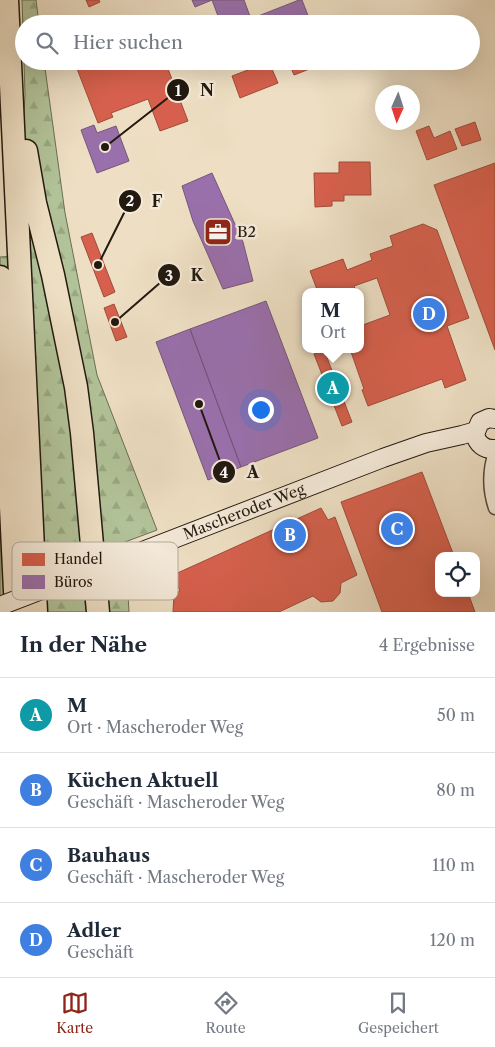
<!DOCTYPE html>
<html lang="de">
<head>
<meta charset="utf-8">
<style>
  :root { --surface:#fff; --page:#f6f6f7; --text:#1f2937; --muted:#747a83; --line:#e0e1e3; --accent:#8f2418 }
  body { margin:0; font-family:"Libre Caslon Text",serif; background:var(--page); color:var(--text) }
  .controls { position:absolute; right:15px; bottom:15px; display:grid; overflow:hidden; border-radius:10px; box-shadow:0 5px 20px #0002 }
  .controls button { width:45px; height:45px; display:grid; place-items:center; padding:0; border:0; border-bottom:1px solid var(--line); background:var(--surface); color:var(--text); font:25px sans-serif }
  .compass { position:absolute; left:375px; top:85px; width:45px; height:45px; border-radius:50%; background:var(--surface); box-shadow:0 5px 20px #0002; rotate:183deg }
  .you { position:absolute; left:260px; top:409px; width:18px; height:18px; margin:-12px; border:4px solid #fff; border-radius:50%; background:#1a73e8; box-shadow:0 0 0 8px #1a73e833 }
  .badge { display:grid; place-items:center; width:32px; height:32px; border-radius:50%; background:var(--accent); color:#fff; font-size:16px; font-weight:700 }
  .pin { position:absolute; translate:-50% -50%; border:2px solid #fff; box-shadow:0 1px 5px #0006 }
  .popup { position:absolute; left:302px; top:288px; width:62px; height:65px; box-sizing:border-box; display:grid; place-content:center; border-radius:10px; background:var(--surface); filter:drop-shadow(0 1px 4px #0005); font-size:16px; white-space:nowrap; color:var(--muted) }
  .popup b { font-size:19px; color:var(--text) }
  .popup::after { content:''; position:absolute; left:50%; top:100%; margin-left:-10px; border:10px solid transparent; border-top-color:var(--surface) }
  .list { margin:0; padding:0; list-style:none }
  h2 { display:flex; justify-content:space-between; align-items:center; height:65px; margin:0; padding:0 20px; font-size:21px }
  h2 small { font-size:16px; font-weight:400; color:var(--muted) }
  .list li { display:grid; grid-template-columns:32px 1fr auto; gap:15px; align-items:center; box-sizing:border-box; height:75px; padding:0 20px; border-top:1px solid var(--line) }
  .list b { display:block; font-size:19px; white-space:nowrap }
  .list p { margin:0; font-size:16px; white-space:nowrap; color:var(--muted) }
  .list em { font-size:16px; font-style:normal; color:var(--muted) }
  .icon { flex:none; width:28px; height:28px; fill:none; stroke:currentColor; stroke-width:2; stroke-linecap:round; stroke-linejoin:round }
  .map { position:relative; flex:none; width:495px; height:612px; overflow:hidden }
  .search { position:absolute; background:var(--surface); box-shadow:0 5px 20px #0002; left:15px; right:15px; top:15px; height:55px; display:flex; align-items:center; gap:12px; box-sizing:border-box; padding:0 18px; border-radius:28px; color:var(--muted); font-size:19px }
  .sheet { height:365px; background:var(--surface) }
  nav { display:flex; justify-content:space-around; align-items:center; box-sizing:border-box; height:70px; border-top:1px solid var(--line); background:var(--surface); font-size:14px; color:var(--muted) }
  nav a { display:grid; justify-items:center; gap:2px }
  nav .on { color:var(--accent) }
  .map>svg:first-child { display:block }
  .forest { fill:url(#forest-firs); stroke:#6a6e54 }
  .shops { fill:#d6604d; stroke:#a04b3a }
  .offices { fill:#9970ab; stroke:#75567c }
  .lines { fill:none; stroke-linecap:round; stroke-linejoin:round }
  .street-casing { stroke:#554a3c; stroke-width:15 }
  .secondary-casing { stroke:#22190f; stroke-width:20 }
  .highway-casing { stroke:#22190f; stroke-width:25 }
  .street { stroke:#f4ead9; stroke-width:12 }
  .secondary { stroke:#f4ead9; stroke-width:18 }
  .highway { stroke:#eedfc4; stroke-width:22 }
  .secondary-bridge-casing { stroke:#22190f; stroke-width:20; stroke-linecap:butt }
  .secondary-bridge { stroke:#f4ead9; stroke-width:18 }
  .labels { text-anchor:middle; stroke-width:5; stroke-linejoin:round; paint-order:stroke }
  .poi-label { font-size:15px; fill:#22190f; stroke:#f4ead9; text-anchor:start }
  .street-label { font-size:15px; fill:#22190f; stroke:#f4ead9 }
  .key { fill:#f4ead9; stroke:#b5ab9c; stroke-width:1 }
  .key-label { font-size:14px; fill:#22190f }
  .leader { fill:none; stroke:#22190f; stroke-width:2 }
  .callout-dot { fill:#22190f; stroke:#f4ead9; stroke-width:2 }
  .mark-label { font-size:15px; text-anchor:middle; font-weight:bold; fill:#fff }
  .callout-label { font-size:16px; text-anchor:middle; font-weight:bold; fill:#22190f; stroke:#f4ead9; stroke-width:5; stroke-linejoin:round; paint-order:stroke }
</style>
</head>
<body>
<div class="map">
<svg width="495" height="612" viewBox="0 0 495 612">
  <defs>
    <pattern id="forest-firs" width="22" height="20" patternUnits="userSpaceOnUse" patternTransform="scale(1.25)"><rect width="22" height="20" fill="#b2c399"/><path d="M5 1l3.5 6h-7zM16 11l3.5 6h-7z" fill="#99a783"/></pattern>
  </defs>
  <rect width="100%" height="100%" fill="#eedfc4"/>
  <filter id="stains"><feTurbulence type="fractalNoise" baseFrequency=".004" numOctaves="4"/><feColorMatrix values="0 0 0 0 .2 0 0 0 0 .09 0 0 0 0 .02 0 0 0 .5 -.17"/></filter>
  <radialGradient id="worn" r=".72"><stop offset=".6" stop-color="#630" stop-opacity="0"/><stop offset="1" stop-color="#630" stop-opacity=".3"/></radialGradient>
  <!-- forest -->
  <path class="forest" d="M22 0H36L39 24H24V61H44L65 213 97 375 157 530 125 542 129 612H0V257L31 255 22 152 25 94Z"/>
  <!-- shops -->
  <path class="shops" d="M86 0H99L100 2 89 7Z
    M128 17 131 24H112Z
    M74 61H165L188 121 160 131 148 99 111 113 113 117 98 123Z
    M288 61H330L294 75Z
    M269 62 278 83 240 98 232 76Z
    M475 122 481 140 462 146 455 129Z
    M429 126 434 138 450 131 457 149 427 160 416 131Z
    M339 162H370L371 195H344V201H332V206L315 207 314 173H339Z
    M495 163V350L434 185Z
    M423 224 437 230 469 318 447 326 466 380 445 388 442 379 368 406 362 390 364 389 350 349H360V326L390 315 377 278 354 286 356 292H318L310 271 343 259 347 270 372 260 370 254 393 246 390 236Z
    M92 233 115 292 104 297 81 237Z
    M114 304 127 337 116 341 104 308Z
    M324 350 352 422 342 426 314 354Z
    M422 472 454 556H439V593H468L475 612H382L341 502Z
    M321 508 328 520 335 517 357 575 341 583 340 593 333 601 321 602 313 596 279 612H173L174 594 180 591 173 575Z"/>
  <!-- offices -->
  <path class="offices" d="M192 0H244L251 19 238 24H221L212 0 195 7Z
    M299 0H302L309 18 294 24H238Z
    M94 125 97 133 116 126 129 161 97 173 81 130Z
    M212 173 243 242 253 281 223 289 193 221 182 186Z
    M266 301 318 438 241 467 190 329Z
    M190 329 241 467 208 480 156 342Z"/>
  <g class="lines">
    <defs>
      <path id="street" d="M495 452C489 470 489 490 495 508"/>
      <g id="secondary">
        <path d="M495 419 489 418 480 422 475 434C477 444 484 450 495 449"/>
        <path id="s1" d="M65 581 383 458 426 443 462 435 476 431"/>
      </g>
      <path id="highway" d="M7 0 36 612
        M26 151 35 203 53 275 76 387 82 433 98 612
        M0 277 16 612"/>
    </defs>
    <!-- street casing -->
    <use href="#street" class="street-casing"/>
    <!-- secondary casing -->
    <use href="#secondary" class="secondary-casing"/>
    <!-- highway casing -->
    <use href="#highway" class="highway-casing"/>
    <!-- street -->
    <use href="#street" class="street"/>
    <!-- secondary -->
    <use href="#secondary" class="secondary"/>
    <!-- highway -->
    <use href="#highway" class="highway"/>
    <defs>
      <path id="secondary-bridge" d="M0 606 65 581"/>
    </defs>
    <!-- secondary-bridge casing -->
    <use href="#secondary-bridge" class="secondary-bridge-casing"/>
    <!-- secondary-bridge -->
    <use href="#secondary-bridge" class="secondary-bridge"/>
  </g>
  <!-- icons -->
  <defs>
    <symbol id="office-square" viewBox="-11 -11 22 22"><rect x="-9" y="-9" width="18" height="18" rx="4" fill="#8f2418" stroke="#f4ead9"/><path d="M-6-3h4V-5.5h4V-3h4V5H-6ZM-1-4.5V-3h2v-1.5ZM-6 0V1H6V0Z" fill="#fff"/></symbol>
  </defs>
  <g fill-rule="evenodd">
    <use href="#office-square" x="202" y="216" width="32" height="32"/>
  </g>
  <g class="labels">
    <!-- poi labels -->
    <g class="poi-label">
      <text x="237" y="237">B2</text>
    </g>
    <!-- street labels -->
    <g class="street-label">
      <text dy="5" stroke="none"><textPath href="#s1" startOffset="192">Mascheroder Weg</textPath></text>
    </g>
  </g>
  <!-- legend -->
  <rect x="12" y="542" width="166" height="58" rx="8" class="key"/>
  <rect x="22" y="553" width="23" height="13" fill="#d6604d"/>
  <rect x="22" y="575" width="23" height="14" fill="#9970ab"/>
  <g class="key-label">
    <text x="54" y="564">Handel</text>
    <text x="54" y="587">Büros</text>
  </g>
  <!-- callouts -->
  <path class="leader" d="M105 147L178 90M98 265L130 201M115 322L169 275M199 404L224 472"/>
  <g class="callout-dot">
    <circle cx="105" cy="147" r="5"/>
    <circle cx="98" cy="265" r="5"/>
    <circle cx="115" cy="322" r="5"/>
    <circle cx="199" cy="404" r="5"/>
    <circle cx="178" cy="90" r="12"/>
    <circle cx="130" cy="201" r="12"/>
    <circle cx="169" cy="275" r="12"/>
    <circle cx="224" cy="472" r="12"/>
  </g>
  <g class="mark-label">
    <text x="178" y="96">1</text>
    <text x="130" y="206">2</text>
    <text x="169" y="281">3</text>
    <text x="224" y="478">4</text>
  </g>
  <g class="callout-label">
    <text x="207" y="96">N</text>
    <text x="157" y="207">F</text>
    <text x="197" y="281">K</text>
    <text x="253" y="478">A</text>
  </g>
  <rect width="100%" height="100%" filter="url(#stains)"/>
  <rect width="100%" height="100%" fill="url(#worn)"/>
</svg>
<div class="controls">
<button><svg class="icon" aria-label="locate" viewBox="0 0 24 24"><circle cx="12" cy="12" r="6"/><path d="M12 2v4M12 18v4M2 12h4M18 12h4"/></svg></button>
</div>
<svg class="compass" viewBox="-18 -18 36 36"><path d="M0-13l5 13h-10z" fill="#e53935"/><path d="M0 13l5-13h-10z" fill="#747a83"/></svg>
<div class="you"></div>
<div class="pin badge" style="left:333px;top:388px;background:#0f9aa8">A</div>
<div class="popup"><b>M</b>Ort</div>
<div class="pin badge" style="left:290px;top:535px;background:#3f7fe0">B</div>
<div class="pin badge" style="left:397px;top:529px;background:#3f7fe0">C</div>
<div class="pin badge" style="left:429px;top:314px;background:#3f7fe0">D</div>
<div class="search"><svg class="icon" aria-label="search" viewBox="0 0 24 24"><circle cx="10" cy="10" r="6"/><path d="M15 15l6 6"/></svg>Hier suchen</div>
</div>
<section class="sheet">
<h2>In der Nähe<small>4 Ergebnisse</small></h2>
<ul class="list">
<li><span class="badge" style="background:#0f9aa8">A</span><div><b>M</b><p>Ort · Mascheroder Weg</p></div><em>50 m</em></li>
<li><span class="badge" style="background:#3f7fe0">B</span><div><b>Küchen Aktuell</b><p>Geschäft · Mascheroder Weg</p></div><em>80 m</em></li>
<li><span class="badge" style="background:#3f7fe0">C</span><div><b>Bauhaus</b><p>Geschäft · Mascheroder Weg</p></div><em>110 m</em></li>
<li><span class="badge" style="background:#3f7fe0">D</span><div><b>Adler</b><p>Geschäft</p></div><em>120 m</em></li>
</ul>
</section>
<nav>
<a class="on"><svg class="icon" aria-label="map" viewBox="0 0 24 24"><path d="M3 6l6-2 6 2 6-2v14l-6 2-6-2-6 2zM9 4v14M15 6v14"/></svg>Karte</a>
<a><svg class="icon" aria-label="directions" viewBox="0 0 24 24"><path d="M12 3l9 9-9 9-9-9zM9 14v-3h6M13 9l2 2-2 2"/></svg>Route</a>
<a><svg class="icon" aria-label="saved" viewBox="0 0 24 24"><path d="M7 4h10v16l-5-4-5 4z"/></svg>Gespeichert</a>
</nav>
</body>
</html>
